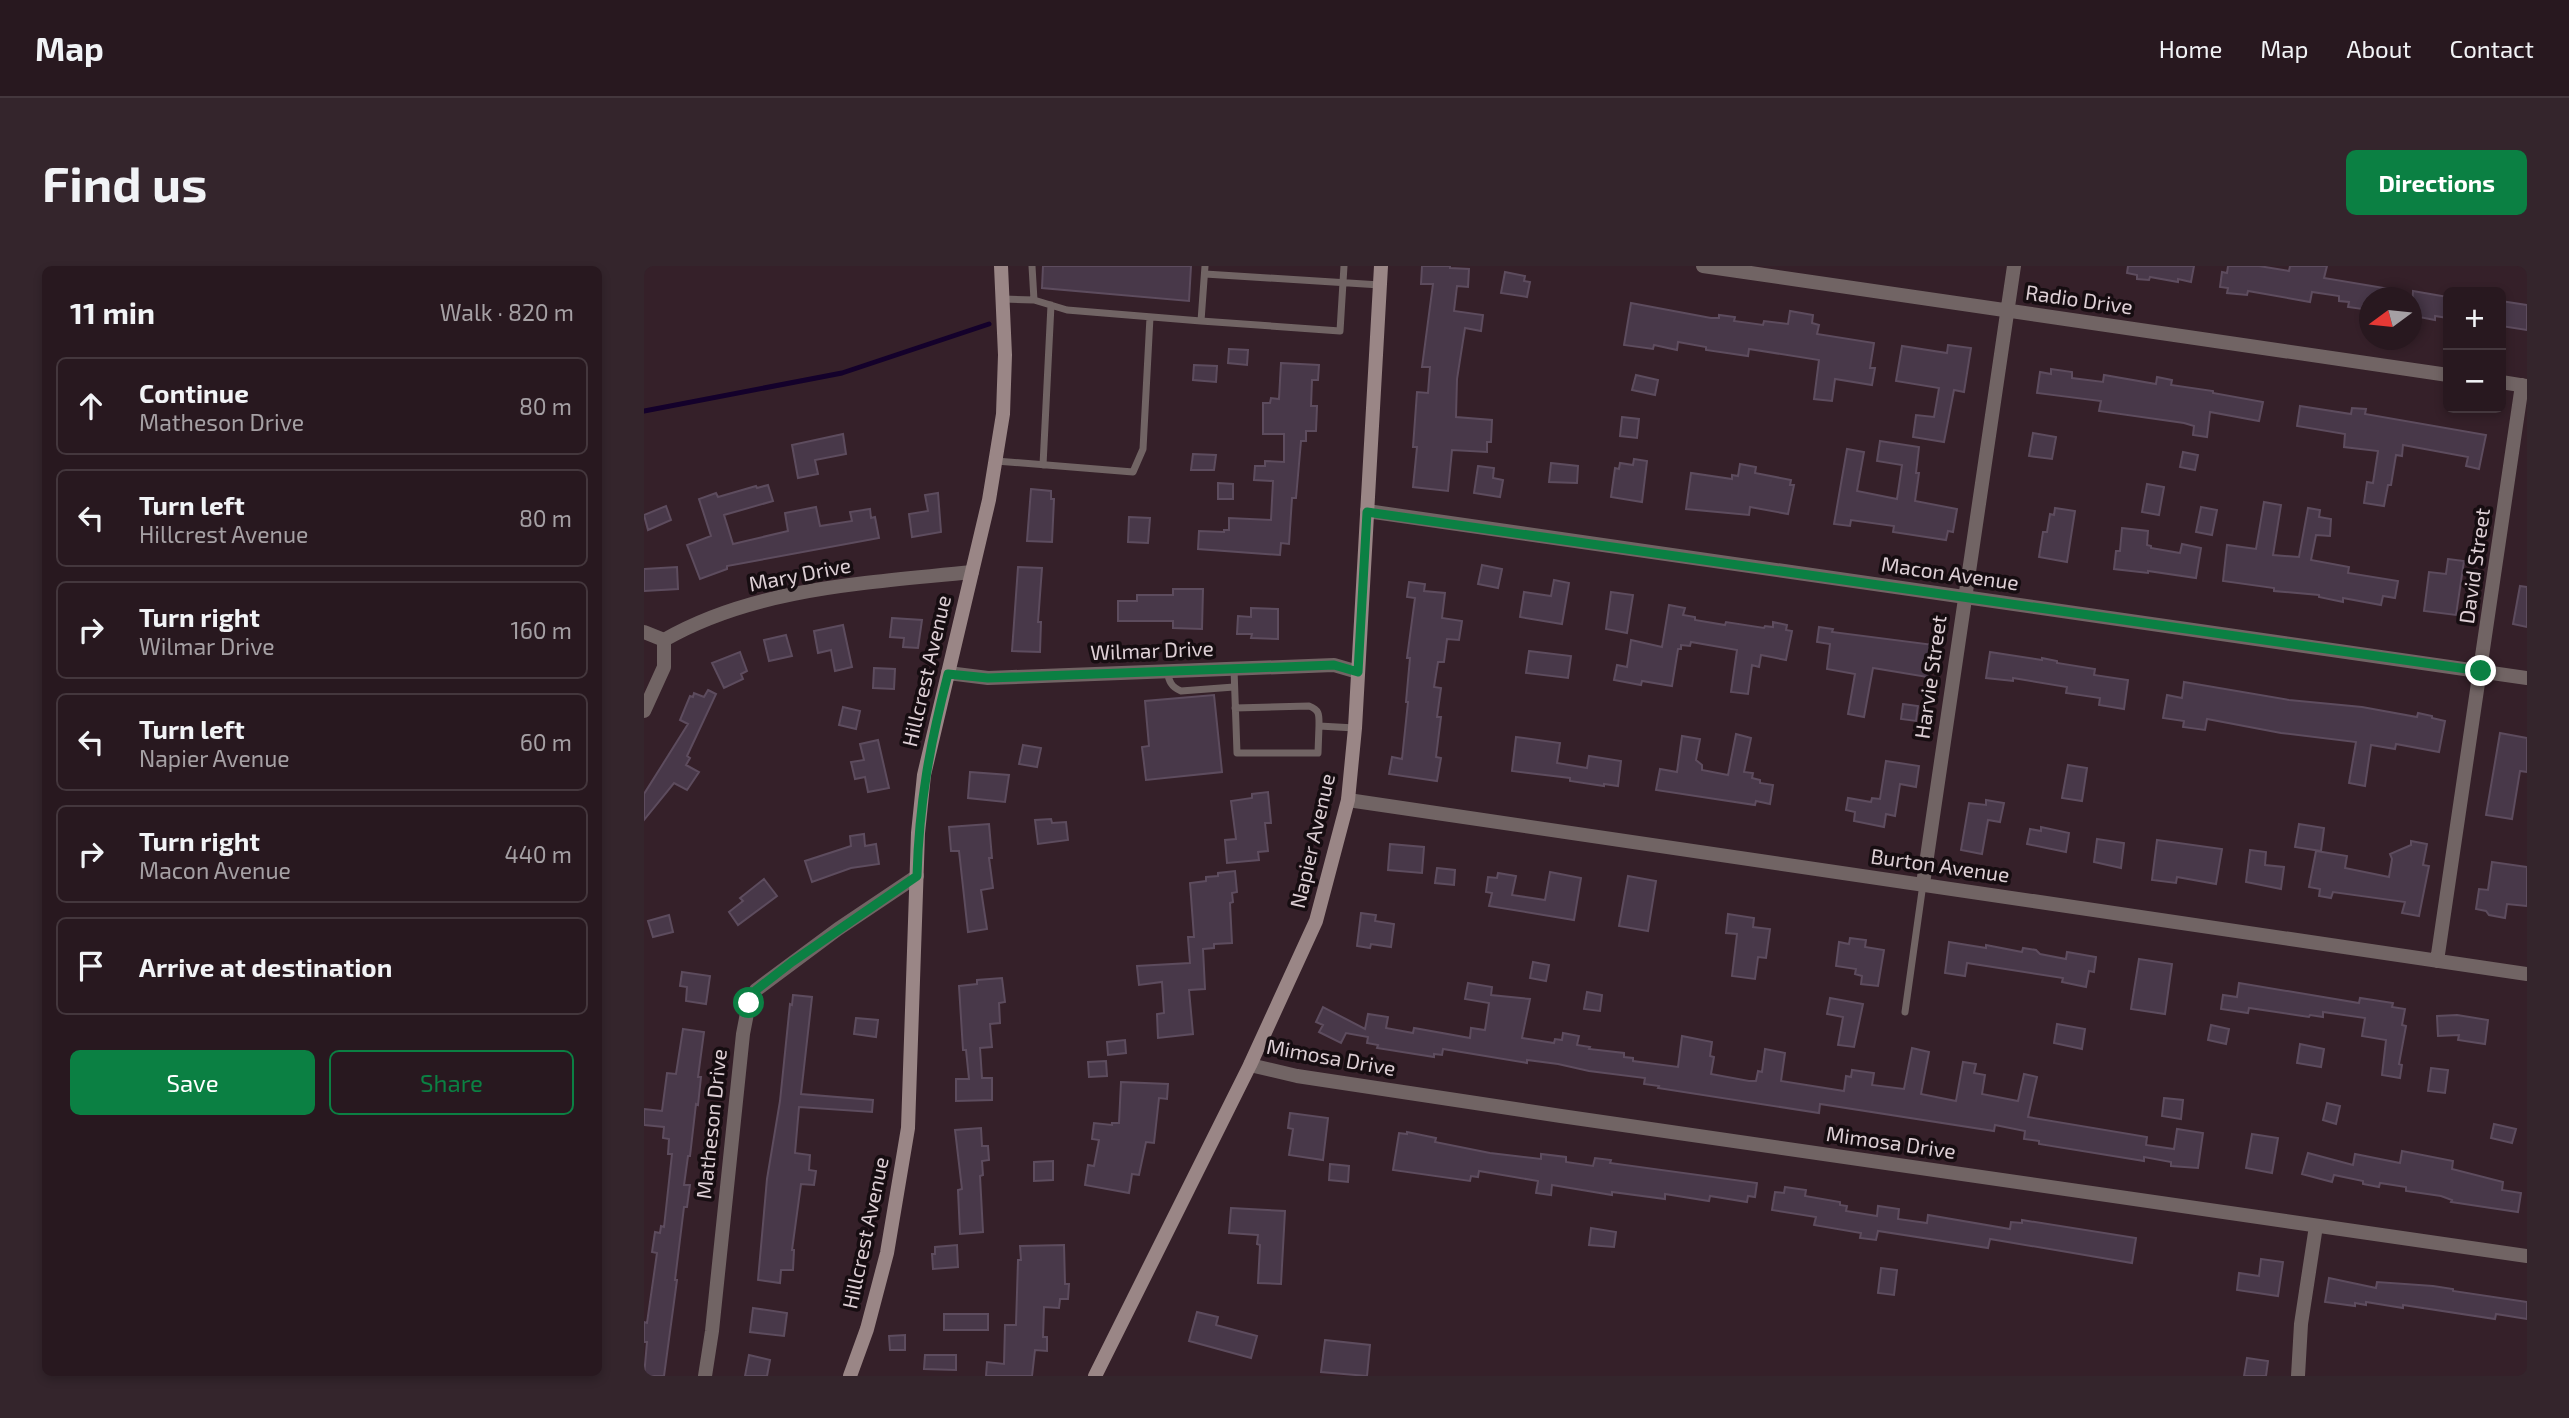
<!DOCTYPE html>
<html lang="en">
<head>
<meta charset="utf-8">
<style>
  :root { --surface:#28181f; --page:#34252c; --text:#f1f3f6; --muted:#a5a0a4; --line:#44373d; --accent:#0b8043 }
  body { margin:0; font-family:"Exo 2",sans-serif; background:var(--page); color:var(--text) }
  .controls { position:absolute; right:21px; top:21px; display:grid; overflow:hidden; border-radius:10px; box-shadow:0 4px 10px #0003 }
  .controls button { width:63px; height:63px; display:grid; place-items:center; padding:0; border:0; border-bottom:2px solid var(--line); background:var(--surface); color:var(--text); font:35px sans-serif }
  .compass { position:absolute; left:1715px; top:21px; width:63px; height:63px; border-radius:50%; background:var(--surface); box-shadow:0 4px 10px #0003; rotate:255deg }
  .stop { position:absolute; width:21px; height:21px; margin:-16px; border:5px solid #0b8043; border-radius:50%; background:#fff }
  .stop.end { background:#0b8043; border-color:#fff; box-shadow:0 2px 7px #0008 }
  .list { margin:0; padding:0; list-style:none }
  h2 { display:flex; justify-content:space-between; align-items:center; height:91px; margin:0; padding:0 28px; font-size:30px }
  h2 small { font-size:23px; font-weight:400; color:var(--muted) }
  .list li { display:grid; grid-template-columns:46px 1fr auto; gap:21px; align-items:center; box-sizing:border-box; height:98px; margin:0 14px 14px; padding:0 14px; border:2px solid var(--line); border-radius:10px }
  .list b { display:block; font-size:26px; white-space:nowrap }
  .list p { margin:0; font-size:23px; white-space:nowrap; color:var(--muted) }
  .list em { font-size:23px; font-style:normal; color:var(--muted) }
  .actions { display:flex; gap:14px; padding:21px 28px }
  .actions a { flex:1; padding:16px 0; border:2px solid var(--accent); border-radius:10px; text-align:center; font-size:24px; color:var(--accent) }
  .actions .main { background:var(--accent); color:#fff }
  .icon { flex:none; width:38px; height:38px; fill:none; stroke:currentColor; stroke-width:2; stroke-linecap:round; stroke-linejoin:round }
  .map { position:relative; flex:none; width:1883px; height:1110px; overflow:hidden; border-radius:10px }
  header { display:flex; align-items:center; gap:42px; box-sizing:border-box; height:98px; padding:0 35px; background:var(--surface); border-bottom:2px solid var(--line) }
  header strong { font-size:33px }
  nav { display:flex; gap:38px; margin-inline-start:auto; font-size:24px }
  .intro { display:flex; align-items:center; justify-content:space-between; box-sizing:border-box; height:168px; padding:0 42px }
  h1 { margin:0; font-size:49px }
  .button { padding:18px 32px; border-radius:10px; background:var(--accent); color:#fff; font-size:24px; font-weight:700 }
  main { display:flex; gap:42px; padding:0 42px }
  aside { flex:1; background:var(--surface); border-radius:10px; box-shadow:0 4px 10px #0003 }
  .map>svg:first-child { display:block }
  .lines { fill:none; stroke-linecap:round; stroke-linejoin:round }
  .stream { stroke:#14012b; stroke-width:5 }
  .building { fill:#483849; stroke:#5d4c5e; stroke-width:2 }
  .lane { stroke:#716464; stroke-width:7 }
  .street { stroke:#716464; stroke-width:14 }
  .secondary { stroke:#9a8686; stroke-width:14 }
  .route { stroke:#0b8043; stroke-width:9 }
  .labels { text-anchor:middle; stroke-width:7; stroke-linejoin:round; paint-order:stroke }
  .street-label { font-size:21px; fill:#ddcfd5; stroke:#160d11 }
</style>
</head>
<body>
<header>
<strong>Map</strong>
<nav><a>Home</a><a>Map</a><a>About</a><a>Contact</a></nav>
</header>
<div class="intro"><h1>Find us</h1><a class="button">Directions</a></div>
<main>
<aside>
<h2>11 min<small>Walk · 820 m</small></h2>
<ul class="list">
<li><svg class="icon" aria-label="ahead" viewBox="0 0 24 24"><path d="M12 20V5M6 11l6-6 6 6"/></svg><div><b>Continue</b><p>Matheson Drive</p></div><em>80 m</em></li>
<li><svg class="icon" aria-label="left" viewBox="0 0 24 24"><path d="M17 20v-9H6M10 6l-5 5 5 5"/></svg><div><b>Turn left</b><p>Hillcrest Avenue</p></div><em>80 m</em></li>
<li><svg class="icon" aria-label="right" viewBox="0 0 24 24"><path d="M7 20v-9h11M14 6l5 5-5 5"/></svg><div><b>Turn right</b><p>Wilmar Drive</p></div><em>160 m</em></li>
<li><svg class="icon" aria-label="left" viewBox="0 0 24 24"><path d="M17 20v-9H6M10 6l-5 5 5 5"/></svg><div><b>Turn left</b><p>Napier Avenue</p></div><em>60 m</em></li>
<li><svg class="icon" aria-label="right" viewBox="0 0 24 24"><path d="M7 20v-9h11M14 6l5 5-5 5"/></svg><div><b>Turn right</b><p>Macon Avenue</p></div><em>440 m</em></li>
<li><svg class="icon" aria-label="arrive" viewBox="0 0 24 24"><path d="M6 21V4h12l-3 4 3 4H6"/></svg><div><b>Arrive at destination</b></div></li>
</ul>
<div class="actions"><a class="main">Save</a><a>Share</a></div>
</aside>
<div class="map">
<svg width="1883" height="1110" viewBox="0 0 1883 1110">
  <rect width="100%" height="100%" fill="#352029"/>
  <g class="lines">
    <!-- stream -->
    <path class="stream" d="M0 145 198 107 345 58"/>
  </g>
  <!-- building -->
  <path class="building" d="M399 0H547L545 35 398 22Z
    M778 0H806V2L825 3 824 21 813 20 810 45 839 49 837 65 821 62 813 113 812 151 848 154 847 176H843V186L808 184 804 225 769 221 773 181H769L773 126 784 127 786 101H778L789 18H777Z
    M1484 0H1550L1547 16 1534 13V16L1506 11 1505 14 1493 13V9L1483 7Z
    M1584 0H1615L1645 5 1646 0H1683L1680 12 1752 24 1751 32H1726V40L1719 39 1718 43 1704 41 1705 36 1695 35V30L1668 26 1666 36 1604 25 1603 29 1583 27 1584 22 1576 21 1578 6 1583 7Z
    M861 6 881 10 880 15 886 16 883 31 857 27Z
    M1769 25 1804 31V52L1791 50V54L1775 51V48L1768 46Z
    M1857 35 1883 39V64L1857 60Z
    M987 37 1067 52H1075V49L1091 51 1090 55 1119 59 1120 55 1144 58 1146 45 1169 49 1168 57 1175 59 1173 68 1230 77 1226 102H1231L1228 119 1191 113 1188 135 1170 133 1175 94 1105 83 1104 90 1062 84V81L1034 76 1033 84 1010 79 1009 83 980 79Z
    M1304 79 1327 82 1320 126 1310 124 1300 176 1269 171 1272 149 1290 151 1295 122 1252 115 1258 80 1303 87Z
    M585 83 604 84 603 99 584 97Z
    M637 97 675 99 674 114H668L667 140H673L672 165H662V175H657L652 232H648L645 278 637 277 636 289 554 283 555 265 580 266V264H585V252L627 254 629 215 610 214 611 200H621V195L640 196V168H619V137H626L627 132 635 133Z
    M550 99 573 100 572 116 549 114Z
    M1407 103 1428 106V112L1459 116 1460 109 1512 118 1513 111 1528 114 1527 119 1569 125V127L1619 136 1615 155 1566 146 1563 171 1549 169 1550 160 1540 157 1455 145 1457 135 1393 127 1396 106 1407 108Z
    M992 109 1014 114 1011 129 988 124Z
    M1656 140 1707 148 1708 142 1722 143 1721 148 1842 169 1835 203 1822 200 1824 191 1759 179 1758 190 1752 189 1747 219H1744L1740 240 1720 237 1723 216 1729 217 1734 185 1700 181 1701 168 1653 160Z
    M978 151 995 153 993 172 976 170Z
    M1389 167 1412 171 1408 193 1385 190Z
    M199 168 202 188 171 194 174 208 154 212 148 179Z
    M1236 175 1275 181 1272 207H1275L1271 235 1313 243 1309 266 1304 265 1302 274 1249 266 1250 260 1207 254 1206 260 1190 258 1203 183 1220 186 1213 225 1253 233 1258 199 1233 195Z
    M1539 186 1554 189 1551 204 1536 201Z
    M549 188 572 189 570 204H547Z
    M990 193 1003 195 998 236 967 231 971 202 975 203 976 197 989 199Z
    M907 197 934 200 933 217 905 216Z
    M1096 198 1112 201 1111 207 1147 214 1146 219H1150L1144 248 1106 241 1105 249 1042 243 1047 207 1088 213V209L1094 210Z
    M834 200 850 202 849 212 859 214 856 231 830 227Z
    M574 217 589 218V233H574Z
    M1503 218 1520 221 1515 249 1498 246Z
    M124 219 129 235 80 249 89 278 144 265 141 247 172 241 176 260 208 255 206 246 226 243 227 252 231 251 235 272 83 300V303L56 313 43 279 67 270 55 233 72 227 74 231 112 220 113 222Z
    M387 223 407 225V233H410L408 276 383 275Z
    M294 227 297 266 268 271 265 248 284 245 281 229Z
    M1620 236 1637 239 1629 289 1655 291 1664 242 1676 244 1675 251 1687 253 1686 270 1672 269 1667 294 1705 301 1704 307 1754 315 1751 332 1739 330 1737 339 1699 332V336L1675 331V329L1630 325V322L1579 315 1583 279 1612 283Z
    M22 240 27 254 4 264 0 249Z
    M1557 241 1573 244 1568 269 1552 266Z
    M1411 242 1431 245 1423 296 1395 291 1399 266H1403L1406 248 1410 249Z
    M485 251 506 252 504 277 484 276Z
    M1478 262 1504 265 1503 279 1507 280V282L1536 287 1538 278 1557 282 1552 312 1504 305V307L1470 303 1472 285H1476Z
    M1804 293 1820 295 1812 349 1780 345 1785 306 1802 308Z
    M838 299 858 303 854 322 834 318Z
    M33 301 34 323 0 325V303Z
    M374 301 398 302 394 356H397L396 386 368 385Z
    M910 314 925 317 918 358 876 351 880 326 907 330Z
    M765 316 781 318 780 325 801 327 798 352 818 355 815 374 803 373 800 396H794L790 421 797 422 793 451H797L792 491 797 492 793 515 745 508 748 491 758 493 764 436H762L766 392H763L771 332 763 331Z
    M1876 320 1883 321V361L1869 358Z
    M529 323H559L558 363 529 362V355H474V335H493V329H529Z
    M967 326 989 329 983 367 962 363Z
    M1025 339 1041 342 1039 349 1051 351V354L1081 359 1082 356 1120 362 1121 360 1129 361V356L1143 359 1142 364 1148 365 1142 394 1117 389 1115 401 1108 399 1104 428 1087 426 1093 384 1047 376 1046 380 1037 379V383H1034L1028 420 998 415 997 419 970 414 973 399 983 401 987 374 1018 381Z
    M607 342 634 343V373L607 372 608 368H593L594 350 607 351Z
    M248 352 278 354 274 382 259 381 260 372 246 371Z
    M199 359 208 401 191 405 187 384 174 387 170 365Z
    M1175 361 1189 363 1188 366 1290 379 1286 407 1283 411 1229 402 1220 451 1204 448 1211 408 1183 403 1186 378 1173 376Z
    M142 369 148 390 125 395 120 374Z
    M885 385 927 390 924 412 882 407Z
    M96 386 103 405 97 408 99 413 80 422 68 397Z
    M1346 386 1398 394V392L1413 395V397L1451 403 1450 409 1484 414 1480 443 1455 439 1456 432 1422 427 1423 421 1369 412V415L1342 412Z
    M230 402 251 403 250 423 229 422Z
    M1540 416 1645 434 1718 441 1773 451 1774 447 1788 450V452L1801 455 1795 486 1752 478 1751 483 1727 479 1721 520 1705 517 1712 476 1637 467 1563 453 1561 464 1539 461 1540 455 1519 452 1523 429 1538 432Z
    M64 424 72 428 43 490 46 492 42 499 55 506 43 524 30 517 0 554V528L44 458 36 454 46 430 49 431 50 427 60 431Z
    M570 429 578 506 502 514 498 481 505 480 501 435Z
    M1259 438 1274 440 1272 455 1257 453Z
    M199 441 216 445 212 463 195 459Z
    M1856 467 1883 472V506L1876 505 1868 553 1842 549Z
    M1092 468 1107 472 1100 506 1109 507 1108 512 1116 514V517L1129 519 1126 538 1112 535 1111 539 1012 524 1016 503 1033 506 1038 470 1056 473 1052 494 1058 499V504L1084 509Z
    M872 471 916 477 913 497 943 502 945 490 977 495 974 520 960 518V520L926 515V512L868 505Z
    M234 474 245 522 224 526 221 511 211 513 207 496 220 494 216 478Z
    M379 479 397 482 393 501 375 498Z
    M1242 495 1275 500 1272 521 1256 518 1251 550 1242 548 1240 561 1210 555 1211 546 1202 544 1204 532 1227 536 1228 532 1236 533Z
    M1424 499 1443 502 1438 535 1418 532Z
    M326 506 365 509 361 536 324 532Z
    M624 526 627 557H621L624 585 614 586 615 594 583 597 581 574 592 573 587 535 608 532V528Z
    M1342 534 1360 537 1356 556 1344 554 1338 588 1317 584 1325 537 1342 539Z
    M407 553 408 557 422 556 424 574 394 578 391 554Z
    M345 558 348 592H345L349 622 337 624 343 663 324 666 315 585H307L305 561Z
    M1655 558 1680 562 1677 585 1651 581Z
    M1397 561 1425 567 1422 586 1383 578 1386 563 1397 565Z
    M220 568 221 580 232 578 235 598 207 602 168 616 161 595 207 580 206 570Z
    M1453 573 1480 577 1477 602 1450 596Z
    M1513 574 1578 583 1572 618 1533 611 1532 617 1508 614Z
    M1767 575 1783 578 1779 599 1785 600 1775 650 1758 647 1761 636 1689 626 1687 632 1675 630 1676 623 1665 621 1672 585 1703 590 1701 602 1745 611 1748 593 1746 588 1767 579Z
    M746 578 780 581 778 607 744 604Z
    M1606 584 1622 586 1621 599 1640 601 1637 623 1602 616Z
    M1848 596 1883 601V640L1863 638 1861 652 1845 649 1842 645 1832 643 1835 623 1844 624Z
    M793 602 811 604 810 619 791 617Z
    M591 605 593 626 588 627 589 636 586 637 588 677 570 678V682L559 683 561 723 545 724 549 768 514 772 513 748 520 747 518 716 495 719 493 700 546 697 544 671H550L546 617 562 615V611L574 610V607Z
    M906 606 937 612 930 654 845 640 848 627 842 626 844 611 853 612 854 607 872 610 868 629 901 634Z
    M984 610 1012 615 1004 665 975 660Z
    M120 613 133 630 94 659 85 646 99 635 96 632Z
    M717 647 732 649 731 655 750 658 747 681 727 678 726 682 713 680Z
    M1084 648 1110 652 1109 661 1126 663 1122 692 1114 691 1111 713 1088 710 1093 668 1082 667Z
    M25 649 29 666 9 671 4 655Z
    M1206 672 1222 674 1221 681 1240 684 1234 720 1217 718 1218 710 1211 708 1212 703 1192 700 1195 676 1205 678Z
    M1305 676 1342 682V679L1378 686 1379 682 1392 684 1396 688 1422 693 1423 686 1452 691 1450 706 1445 705 1442 721 1418 716 1419 712 1323 697 1321 710 1301 707Z
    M1495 693 1528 698 1521 748 1487 743Z
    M889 696 905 699 902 715 886 712Z
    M38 706 66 710 62 738 42 735 43 721 36 720Z
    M358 712 361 736 355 737 356 757 346 758 348 781 336 782 338 812H348V834L312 835V813H325L322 784H319L315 720 333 718V714Z
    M824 717 848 721 847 729 886 733 878 772 910 777 911 773 918 774 919 767 935 770 933 779 946 781 945 783 980 787V791L989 792V795L1034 801 1038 770 1068 776 1066 790 1070 791 1067 808 1105 815H1112L1114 805 1118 806 1121 783 1141 787 1137 815 1200 825 1202 810 1207 811 1208 804 1230 807 1228 819 1260 823 1268 782 1285 786 1277 828 1312 835 1319 796 1332 798 1330 807 1341 809 1338 828 1374 835 1380 808 1393 811 1384 851 1503 871 1502 879 1530 883 1533 863 1559 867 1554 902 1527 900V896L1500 891V895L1395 878V875L1380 873 1381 865 1351 859 1350 865 1176 838 1175 847 1014 822 1015 820 1000 818 1001 812 945 805 914 798 883 794V797L799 783 798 789 790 788V791L733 782 734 779 723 777 724 771 702 767 697 777 675 766 679 759 672 756 679 741 721 763 724 748 744 751 742 762 769 767 770 762 826 772 827 762 841 764 845 737 821 733Z
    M1595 717 1715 737 1716 732 1749 737 1748 741 1761 743 1758 759 1762 760 1755 798 1758 799 1756 812 1738 809 1742 774 1718 770 1721 752 1679 746V751L1666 749 1665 751 1605 742 1604 747 1577 743 1579 729 1593 731Z
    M943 726 958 729 956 745 940 743Z
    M149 729 168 731 157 828 229 834 228 846 155 841 151 887 166 889 165 904 172 905 170 919 157 918 148 984H150L149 1004H137L136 1017 114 1014 123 913 136 835 146 738 148 739Z
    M1186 732 1219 738 1210 781 1194 779 1199 751 1183 748Z
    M1813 749 1844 754 1841 778 1814 774 1815 769 1794 770 1793 750Z
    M212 752 234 754 232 771 210 768Z
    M1413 758 1441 763 1438 783 1410 777Z
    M1567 759 1585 763 1582 778 1564 774Z
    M39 763 60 766 54 811H57L54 839 52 838 46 890H44L40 919H46L43 941H40L31 1014H33L20 1110H0L3 1076H0V1056L3 1057 13 987 8 986 11 966 16 967 17 960 20 961 28 888H24L25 873 19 872 20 861 0 859V843L18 845 23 807 32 808Z
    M481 774 482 787 464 789 463 776Z
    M1656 778 1680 783 1677 801 1653 797Z
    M462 795 463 810 445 811 444 796Z
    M1787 802 1804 804 1801 827 1784 825Z
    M477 816 524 818 523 833 515 832 510 877 502 876 495 909 488 908 485 927 441 919 444 899 450 900 455 874 448 873 450 857 468 859V857H475Z
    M1520 832 1539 834 1537 853 1518 850Z
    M1683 837 1696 840 1692 858 1679 854Z
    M646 847 684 852 679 894 645 889 649 863 644 862Z
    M1850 858 1872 863 1868 877 1847 872Z
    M337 862 338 880H344L345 894 338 895 339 909 336 910 339 966 316 968 314 924 318 923 311 864Z
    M763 866 792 872 791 876 846 887 897 893V888L922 891V896L949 900 951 892 967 894 966 897 1113 917 1111 931 1104 930 1103 936 1066 930 1065 935 1021 928V933L968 926V929L908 919 907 929 892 927 894 915 835 905 834 911 827 910 826 915 749 904 755 867 763 868Z
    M1608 868 1634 872 1628 907 1602 902Z
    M1758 885 1809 895 1808 903 1859 916 1858 924 1877 927 1874 946 1807 936 1808 934 1797 930 1762 925V921L1736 917 1735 921 1719 918V915L1690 909 1688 916 1658 908 1664 887 1709 899 1711 888 1756 897Z
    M409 895V914L390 915V896Z
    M686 898 705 900 704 916 685 914Z
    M1141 921 1162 924 1161 930 1196 936V939L1203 940 1202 945 1233 950 1234 940 1255 943 1254 953 1283 957 1284 949 1366 963 1367 956 1378 957V954L1492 972 1488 997 1346 973 1344 982 1234 965 1232 974 1216 972 1217 967 1170 959 1172 951 1128 944 1131 926 1140 927Z
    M587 942 641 945 637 1018 614 1017 616 979 613 978 614 969 585 967Z
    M947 962 972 966 970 981 945 979Z
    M313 979 314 1001 289 1003 288 988H291V981Z
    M420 979 421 1018H425L424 1033H416L415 1042 400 1041 399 1071H403V1085L391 1084 388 1110H342L343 1096 360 1098 361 1059H372L374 994H377L376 980Z
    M1617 993 1639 996 1634 1030 1593 1024 1595 1007 1615 1010Z
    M1237 1002 1253 1004 1250 1029 1234 1027Z
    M1685 1012 1732 1022 1733 1016 1789 1020 1809 1023V1025L1883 1036V1053L1852 1048 1851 1053 1759 1039V1042L1722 1036V1039L1711 1037V1040L1681 1036Z
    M109 1042 143 1047 140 1070 106 1066Z
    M553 1046 574 1051 572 1059 613 1070 607 1092 545 1075Z
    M300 1048H344V1064H300Z
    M261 1069V1084H246L245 1070Z
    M681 1074 726 1079 723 1110 677 1106Z
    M105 1089 126 1094 123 1110H101Z
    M281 1089H312V1104L280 1103Z
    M1603 1092 1624 1095 1622 1110H1600Z"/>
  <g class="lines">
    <!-- lane -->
    <path class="lane" d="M561 0 557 55 696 65 700 0
      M561 8 736 19
      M360 33 390 34 388 0
      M390 34 423 44 557 55
      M352 195 489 206 499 183 506 51
      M399 199 407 39
      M590 403 593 487H674L675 460 711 462
      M523 405C525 415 527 421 537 425L590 421
      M591 442 665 440C676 444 675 449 675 460
      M1261 746 1279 618"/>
    <!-- street -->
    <path class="street" d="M1059 0 1804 109
      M1857 116 1883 120
      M723 245 1883 412
      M0 366 20 374
      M20 374C112 321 224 317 328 306
      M304 407 344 412 690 399 714 406
      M0 445 20 401V374
      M704 534 1883 708
      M1279 618 1370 0
      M1793 695 1878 119
      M606 799 653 810 917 850 1883 990
      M61 1110 68 1065 99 768 105 737 112 724 194 663 273 610
      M1654 1110 1657 1058 1672 960"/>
    <!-- secondary -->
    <path class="secondary" d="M206 1110 223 1063 243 987 264 862 274 567 280 509 345 234 359 148 361 89 357 0
      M451 1110 606 799 672 655 704 534 711 462 737 0"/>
  </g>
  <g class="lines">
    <!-- route -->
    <path class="route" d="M105 737 112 724 148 696 273 610C275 537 286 478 304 408L344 412 690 399 714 406 723 246 1837 405"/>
  </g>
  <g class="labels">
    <!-- street labels -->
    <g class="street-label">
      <text transform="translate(1435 34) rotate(8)" y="7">Radio Drive</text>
      <text transform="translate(1831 300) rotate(-82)" y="7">David Street</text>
      <text transform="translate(1306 308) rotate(8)" y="7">Macon Avenue</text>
      <text transform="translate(156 309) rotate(-11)" y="7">Mary Drive</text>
      <text transform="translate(508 385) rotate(-2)" y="7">Wilmar Drive</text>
      <text transform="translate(283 405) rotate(-77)" y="7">Hillcrest Avenue</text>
      <text transform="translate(1287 411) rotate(-82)" y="7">Harvie Street</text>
      <text transform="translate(669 575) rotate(-77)" y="7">Napier Avenue</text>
      <text transform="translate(1296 600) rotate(8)" y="7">Burton Avenue</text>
      <text transform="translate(687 792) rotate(10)" y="7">Mimosa Drive</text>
      <text transform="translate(68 858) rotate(-84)" y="7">Matheson Drive</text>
      <text transform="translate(1247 877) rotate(8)" y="7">Mimosa Drive</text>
      <text transform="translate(222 967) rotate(-78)" y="7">Hillcrest Avenue</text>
    </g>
  </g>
</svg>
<div class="controls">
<button>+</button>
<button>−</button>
</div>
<svg class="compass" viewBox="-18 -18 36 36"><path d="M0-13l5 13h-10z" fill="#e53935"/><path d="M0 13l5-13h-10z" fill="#a5a0a4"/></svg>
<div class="stop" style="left:105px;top:737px"></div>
<div class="stop end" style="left:1837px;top:405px"></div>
</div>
</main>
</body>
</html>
